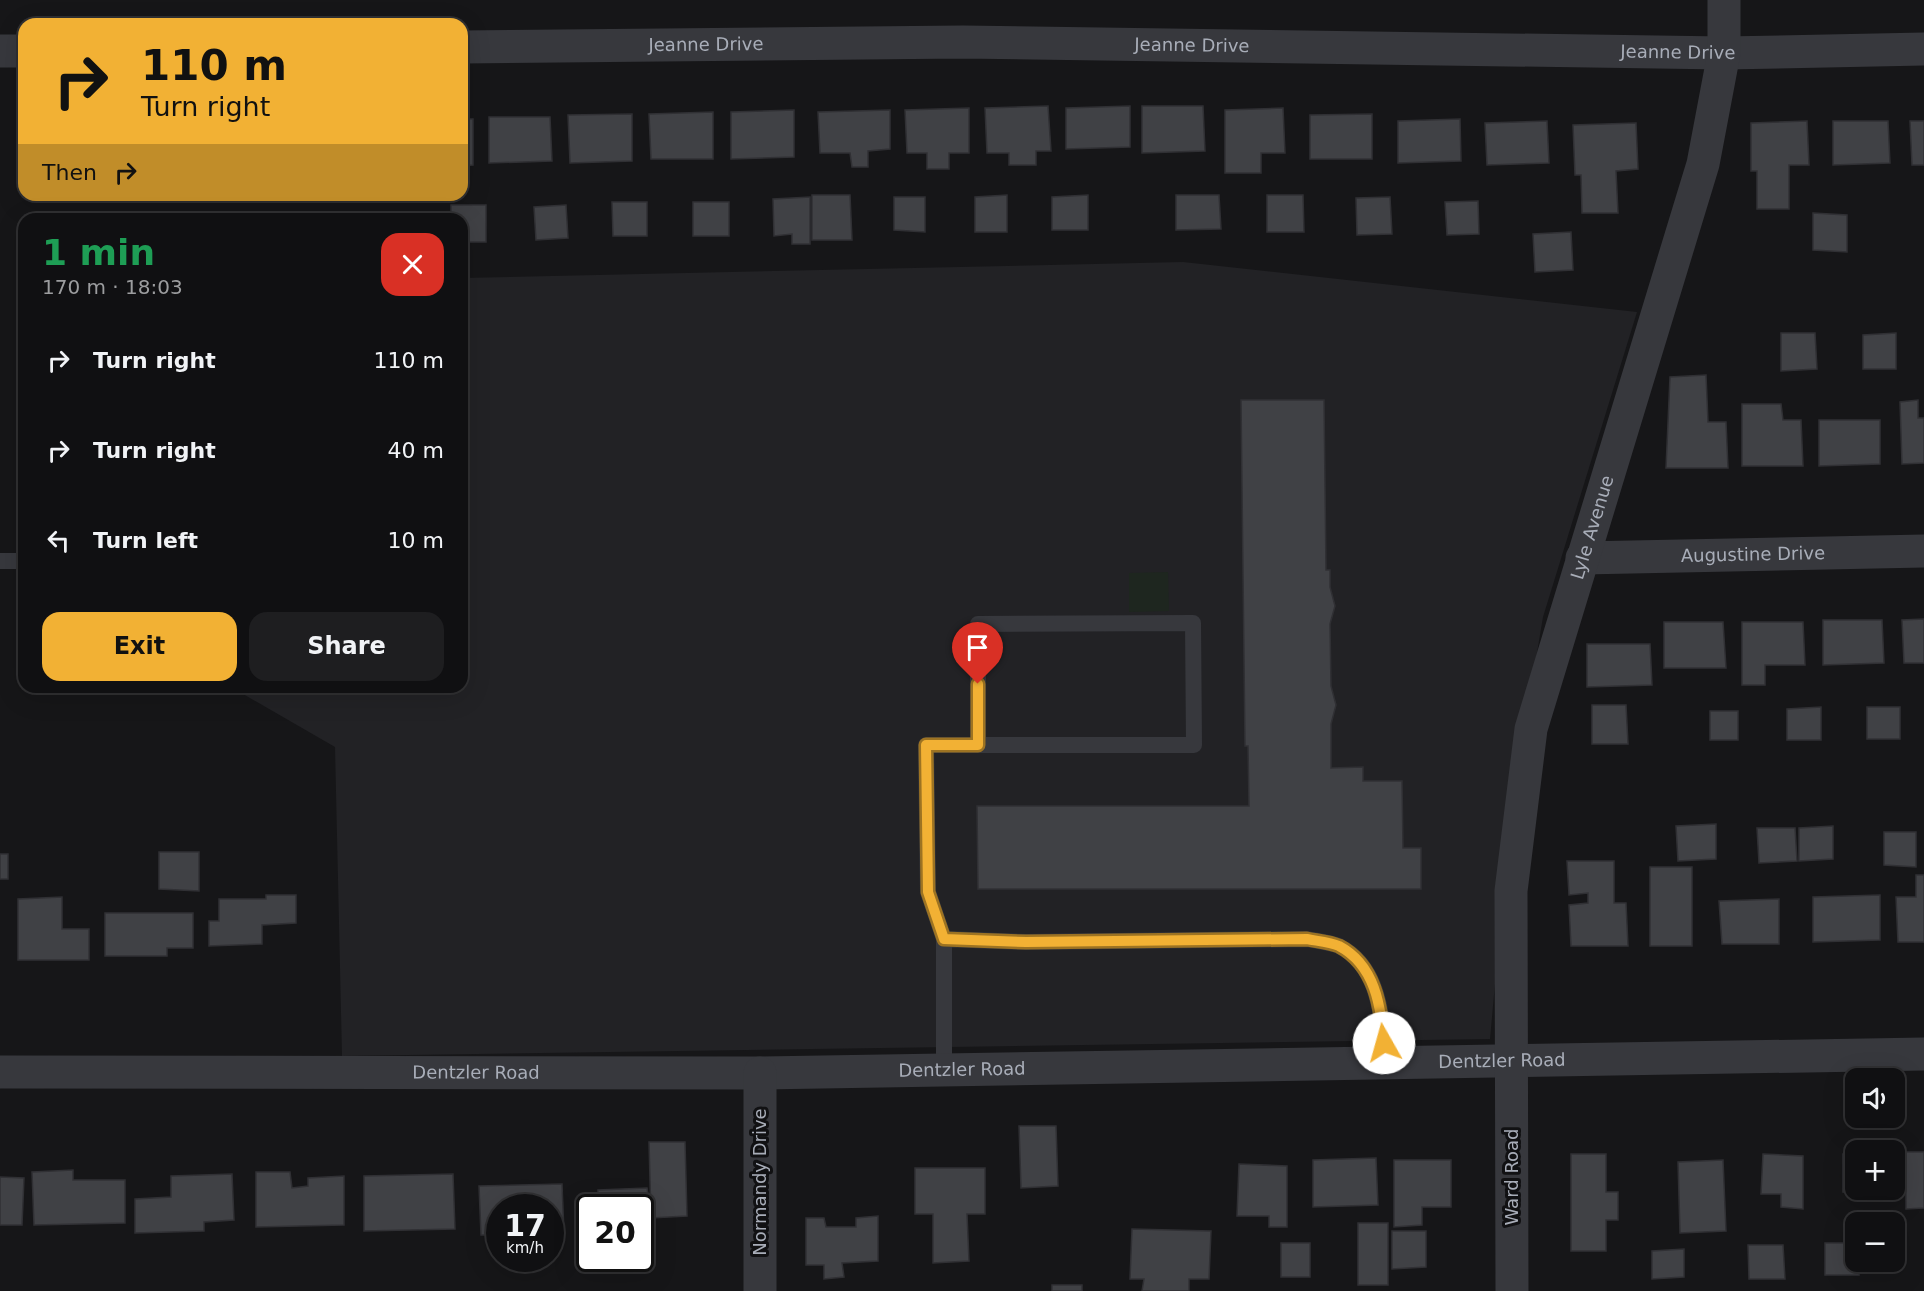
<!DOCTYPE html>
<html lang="en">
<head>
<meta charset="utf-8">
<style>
  body { margin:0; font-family:"DejaVu Sans",sans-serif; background:#1e1e20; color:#f1f3f6; height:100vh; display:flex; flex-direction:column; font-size:22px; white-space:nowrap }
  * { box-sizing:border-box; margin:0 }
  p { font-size:20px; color:#9c9d9f }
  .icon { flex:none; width:33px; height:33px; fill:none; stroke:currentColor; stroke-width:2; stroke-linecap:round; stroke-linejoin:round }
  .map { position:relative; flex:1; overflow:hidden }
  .details { position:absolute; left:18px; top:213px; width:450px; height:480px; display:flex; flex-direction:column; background:#101012; border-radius:18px; box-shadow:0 6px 24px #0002,0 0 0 2px #303032 }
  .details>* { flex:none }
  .top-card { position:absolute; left:18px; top:18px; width:450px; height:183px; border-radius:18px; box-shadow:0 6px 24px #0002,0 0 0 2px #303032; background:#f2b134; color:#111; overflow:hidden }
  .tools { position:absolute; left:1845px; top:1068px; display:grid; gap:12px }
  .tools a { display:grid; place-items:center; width:60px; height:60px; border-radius:12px; background:#101012; box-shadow:0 6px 24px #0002,0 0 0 2px #303032; font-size:30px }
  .speed { position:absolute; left:486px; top:1194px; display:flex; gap:12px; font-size:30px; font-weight:700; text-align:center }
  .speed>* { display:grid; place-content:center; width:78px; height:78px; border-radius:50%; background:#101012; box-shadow:0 6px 24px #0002,0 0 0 2px #303032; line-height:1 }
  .speed small { font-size:15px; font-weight:400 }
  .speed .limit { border:3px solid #111; border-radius:9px; background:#fff; color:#111 }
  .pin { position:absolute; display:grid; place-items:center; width:51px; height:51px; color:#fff; margin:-62px -26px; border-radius:50% 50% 50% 0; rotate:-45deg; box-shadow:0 0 6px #0007 }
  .pin .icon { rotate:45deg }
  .me { position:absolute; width:66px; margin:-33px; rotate:353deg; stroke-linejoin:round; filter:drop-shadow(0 0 4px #0008) }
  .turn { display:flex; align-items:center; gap:21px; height:126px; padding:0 24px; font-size:27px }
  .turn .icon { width:78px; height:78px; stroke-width:2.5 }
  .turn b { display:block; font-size:42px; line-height:51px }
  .then { display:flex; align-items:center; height:57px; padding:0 24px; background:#0003; gap:12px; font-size:22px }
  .round { display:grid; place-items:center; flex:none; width:63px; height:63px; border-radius:18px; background:#1e1e20 }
  .head { display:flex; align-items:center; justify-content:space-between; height:102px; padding:0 24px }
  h1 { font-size:36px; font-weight:600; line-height:45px; color:#1e9e55 }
  .button { display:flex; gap:12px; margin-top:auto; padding:12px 24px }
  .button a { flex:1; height:69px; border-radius:18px; background:#f2b134; color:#111; font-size:24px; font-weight:600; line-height:69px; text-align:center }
  .button a+a { background:#1e1e20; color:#f1f3f6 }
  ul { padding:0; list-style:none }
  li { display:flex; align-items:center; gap:18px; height:90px; padding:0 24px }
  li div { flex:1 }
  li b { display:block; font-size:22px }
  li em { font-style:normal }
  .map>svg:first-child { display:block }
</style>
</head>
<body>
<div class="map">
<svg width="1924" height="1291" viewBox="0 0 1924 1291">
  <rect width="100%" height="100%" fill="#161618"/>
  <path fill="#222225" d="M 1183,262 L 1637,312 L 1543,617 L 1511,807 L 1490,1039 L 342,1056 L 335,747 L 231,687 L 462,687 L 462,278 Z"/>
  <path fill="#1e261f" d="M 1168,572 L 1169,611 L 1129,612 L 1129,573 Z"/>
  <path fill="#404145" stroke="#303034" stroke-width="1.5" d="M 1048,106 L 1051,151 L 1036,151 L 1036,165 L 1009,165 L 1009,153 L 987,153 L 985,108 Z
    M 1130,106 L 1130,147 L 1066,149 L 1066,108 Z
    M 1142,106 L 1203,106 L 1205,151 L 1142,153 Z
    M 969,108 L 969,153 L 949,153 L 949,169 L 927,169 L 927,153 L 907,153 L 905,110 Z
    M 1283,108 L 1285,153 L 1261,153 L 1261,173 L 1225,173 L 1225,110 Z
    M 794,110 L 794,157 L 731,159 L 731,112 Z
    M 890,110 L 890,149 L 868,151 L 868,167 L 852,167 L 850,153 L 820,153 L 818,112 Z
    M 713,112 L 713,159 L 651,159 L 649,114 Z
    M 632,114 L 632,161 L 570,163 L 568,115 Z
    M 1372,114 L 1372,159 L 1310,159 L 1310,115 Z
    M 489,117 L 550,117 L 552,161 L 489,163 Z
    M 462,119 L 473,119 L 473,165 L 462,166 Z
    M 1460,119 L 1461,161 L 1398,163 L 1398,121 Z
    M 1547,121 L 1549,163 L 1487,165 L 1485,123 Z
    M 1807,121 L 1809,165 L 1789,165 L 1789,209 L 1757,209 L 1757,171 L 1751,171 L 1751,123 Z
    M 1833,121 L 1888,121 L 1890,163 L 1833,165 Z
    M 1910,121 L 1924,121 L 1924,165 L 1912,165 Z
    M 1636,123 L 1638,169 L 1616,171 L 1618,213 L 1582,213 L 1581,175 L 1575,175 L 1573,125 Z
    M 812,195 L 850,195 L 852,240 L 812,240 Z
    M 1007,195 L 1007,232 L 975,232 L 975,197 Z
    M 1088,195 L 1088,230 L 1052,230 L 1052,197 Z
    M 1176,195 L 1219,195 L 1221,229 L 1176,230 Z
    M 1267,195 L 1303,195 L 1304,232 L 1267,232 Z
    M 810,197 L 810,244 L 792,244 L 792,234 L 774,236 L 773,199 Z
    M 894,197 L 925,197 L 925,232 L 894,230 Z
    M 1390,197 L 1392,234 L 1357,235 L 1356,198 Z
    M 1478,201 L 1479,234 L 1447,235 L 1445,202 Z
    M 612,202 L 647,202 L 647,236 L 613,236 Z
    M 693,202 L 729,202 L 729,236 L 693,236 Z
    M 451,205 L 486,205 L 486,242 L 462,242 L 462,219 L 451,219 Z
    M 566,205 L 568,238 L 536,240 L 534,207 Z
    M 1813,213 L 1847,215 L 1847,252 L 1813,250 Z
    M 1571,232 L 1573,270 L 1535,272 L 1533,234 Z
    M 1781,333 L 1815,333 L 1817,369 L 1781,371 Z
    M 1896,333 L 1896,369 L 1863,369 L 1863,335 Z
    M 1706,375 L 1708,422 L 1726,422 L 1728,468 L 1666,468 L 1670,377 Z
    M 1241,400 L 1324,400 L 1326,570 L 1330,570 L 1330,587 L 1335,606 L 1330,624 L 1331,686 L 1336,705 L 1331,724 L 1331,768 L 1363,767 L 1363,781 L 1402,781 L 1403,848 L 1421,848 L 1421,889 L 978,889 L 977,806 L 1249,806 L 1248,746 L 1245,746 Z
    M 1918,400 L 1918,418 L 1924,418 L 1924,463 L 1902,464 L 1900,402 Z
    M 1742,404 L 1781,404 L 1783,420 L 1801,420 L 1803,466 L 1742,466 Z
    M 1819,420 L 1880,420 L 1880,464 L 1819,466 Z
    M 1924,619 L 1924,663 L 1904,663 L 1902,620 Z
    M 1823,620 L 1882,620 L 1884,663 L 1823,665 Z
    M 1664,622 L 1723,622 L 1726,668 L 1664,668 Z
    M 1742,622 L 1803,622 L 1805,665 L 1765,665 L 1765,685 L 1742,685 Z
    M 1587,644 L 1650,644 L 1652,685 L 1587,687 Z
    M 1592,705 L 1626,705 L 1628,744 L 1592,744 Z
    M 1821,707 L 1821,740 L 1787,740 L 1787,709 Z
    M 1867,707 L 1900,707 L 1900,739 L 1867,739 Z
    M 1710,711 L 1738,711 L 1738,740 L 1710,740 Z
    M 1716,824 L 1716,859 L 1678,861 L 1676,826 Z
    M 1833,826 L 1833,859 L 1799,861 L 1799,828 Z
    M 1757,828 L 1795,828 L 1797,861 L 1759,863 Z
    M 1884,832 L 1916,832 L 1916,867 L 1884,865 Z
    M 159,852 L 199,852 L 199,891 L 159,889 Z
    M 0,854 L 8,854 L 8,879 L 0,879 Z
    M 1567,861 L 1614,861 L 1614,903 L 1626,903 L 1628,946 L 1571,946 L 1569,905 L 1588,903 L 1588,893 L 1569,895 Z
    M 1650,867 L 1692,867 L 1692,946 L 1650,946 Z
    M 1916,875 L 1924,875 L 1924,942 L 1898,942 L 1896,897 L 1916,897 Z
    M 266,895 L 296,895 L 296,923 L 262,925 L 262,944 L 209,946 L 209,921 L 219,921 L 219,899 L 266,899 Z
    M 1880,895 L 1880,940 L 1813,942 L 1813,897 Z
    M 62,897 L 62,929 L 89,929 L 89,960 L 18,960 L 18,899 Z
    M 1779,899 L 1779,944 L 1722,944 L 1719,901 Z
    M 105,913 L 193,913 L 193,948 L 167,948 L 167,956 L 105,956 Z
    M 1019,1126 L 1056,1126 L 1058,1186 L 1021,1188 Z
    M 649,1142 L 685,1142 L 687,1216 L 651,1218 Z
    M 1906,1152 L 1924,1152 L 1924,1208 L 1906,1209 Z
    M 1571,1154 L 1606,1154 L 1606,1192 L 1618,1192 L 1618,1220 L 1606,1220 L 1606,1251 L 1571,1251 Z
    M 1763,1154 L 1803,1156 L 1803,1209 L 1781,1207 L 1781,1194 L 1761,1194 Z
    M 1843,1154 L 1856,1154 L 1856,1190 L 1890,1192 L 1843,1192 Z
    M 1376,1158 L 1378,1205 L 1313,1207 L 1313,1160 Z
    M 1394,1160 L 1451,1160 L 1451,1207 L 1422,1207 L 1422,1225 L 1394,1227 Z
    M 1723,1160 L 1726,1231 L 1680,1233 L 1678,1162 Z
    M 1239,1164 L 1287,1166 L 1287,1227 L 1269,1227 L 1269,1216 L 1237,1216 Z
    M 915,1168 L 985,1168 L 985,1214 L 967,1214 L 969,1261 L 933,1263 L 933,1214 L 915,1214 Z
    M 73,1170 L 73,1180 L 125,1180 L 125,1223 L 34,1225 L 32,1172 Z
    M 256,1172 L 290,1172 L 292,1188 L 308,1186 L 308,1178 L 344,1176 L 344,1225 L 256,1227 Z
    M 232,1174 L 234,1220 L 204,1222 L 204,1231 L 135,1233 L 135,1199 L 171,1197 L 171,1176 Z
    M 453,1174 L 455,1229 L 364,1231 L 364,1176 Z
    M 0,1177 L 24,1178 L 22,1225 L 0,1225 Z
    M 562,1184 L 564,1233 L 550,1233 L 550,1208 L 500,1208 L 500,1235 L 481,1235 L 479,1186 Z
    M 647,1188 L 649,1201 L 636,1201 L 636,1208 L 598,1208 L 598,1190 Z
    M 878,1216 L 878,1261 L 842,1263 L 844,1277 L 824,1279 L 824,1265 L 806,1265 L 806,1218 L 824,1218 L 826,1227 L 856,1227 L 856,1218 Z
    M 1358,1223 L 1388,1223 L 1388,1285 L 1358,1285 Z
    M 1132,1229 L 1211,1231 L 1209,1279 L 1189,1279 L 1189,1291 L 1142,1291 L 1144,1279 L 1130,1279 Z
    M 1392,1231 L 1426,1231 L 1426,1267 L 1392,1269 Z
    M 1281,1243 L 1310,1243 L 1310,1277 L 1281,1277 Z
    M 1825,1243 L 1856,1243 L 1859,1275 L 1825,1275 Z
    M 1748,1245 L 1783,1245 L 1785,1279 L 1749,1279 Z
    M 1684,1249 L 1684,1277 L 1652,1279 L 1652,1251 Z
    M 1052,1285 L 1082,1285 L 1082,1291 L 1052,1291 Z"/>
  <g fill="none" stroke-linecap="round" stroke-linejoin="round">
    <path stroke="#37383d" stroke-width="16" d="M 0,561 L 24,561
      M 1193,623 L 1194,745 L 978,745 L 978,624 Z
      M 944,939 L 1026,942 L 1307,939 C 1317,941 1330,942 1339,946 C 1382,968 1382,1022 1386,1065
      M 944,1071 L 944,939 L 928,892 L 926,745 L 978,745"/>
    <g stroke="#37383d" stroke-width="33">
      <path id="s1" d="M 462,47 L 963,42 L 1724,53 L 1924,49"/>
      <path d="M 0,51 L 24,51"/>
      <path id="s2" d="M 1582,558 L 1924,551"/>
      <path id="s3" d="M 0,1072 L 760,1073 L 1924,1054"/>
      <path d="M 760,1073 L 760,1291"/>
      <path id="s4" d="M 1512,1291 L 1511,891 L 1531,729 L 1703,164 L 1724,53 L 1724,0"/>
    </g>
  </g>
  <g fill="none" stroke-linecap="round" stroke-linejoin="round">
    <defs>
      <path id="route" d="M 978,684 L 978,745 L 926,745 L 928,892 L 944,939 L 1026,942 L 1307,939 C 1317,941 1330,942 1339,946 C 1375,965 1381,1006 1384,1043"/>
    </defs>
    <use href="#route" stroke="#9d7322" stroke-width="15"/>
    <use href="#route" stroke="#f2b134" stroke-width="10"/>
  </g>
  <g text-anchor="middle" stroke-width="6" stroke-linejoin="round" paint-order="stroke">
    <g font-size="18" fill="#a8adb8" stroke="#111113">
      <text dy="6" stroke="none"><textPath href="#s1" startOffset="244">Jeanne Drive</textPath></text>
      <text dy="6" stroke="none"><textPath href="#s1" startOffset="730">Jeanne Drive</textPath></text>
      <text dy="6" stroke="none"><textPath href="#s1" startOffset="1216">Jeanne Drive</textPath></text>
      <text dy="6" stroke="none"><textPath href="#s4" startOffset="774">Lyle Avenue</textPath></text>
      <text dy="6" stroke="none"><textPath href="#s2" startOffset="171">Augustine Drive</textPath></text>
      <text dy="6" stroke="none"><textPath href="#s3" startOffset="1502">Dentzler Road</textPath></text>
      <text dy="6" stroke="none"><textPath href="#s3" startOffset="962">Dentzler Road</textPath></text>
      <text dy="6" stroke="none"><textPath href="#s3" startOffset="476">Dentzler Road</textPath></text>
      <text transform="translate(1512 1177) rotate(-90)" y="6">Ward Road</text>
      <text transform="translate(760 1182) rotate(-90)" y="6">Normandy Drive</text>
    </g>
  </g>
</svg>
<div class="tools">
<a><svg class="icon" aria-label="sound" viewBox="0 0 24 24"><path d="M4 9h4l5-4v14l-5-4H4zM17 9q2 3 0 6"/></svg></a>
<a>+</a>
<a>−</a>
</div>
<div class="speed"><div>17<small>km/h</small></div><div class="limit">20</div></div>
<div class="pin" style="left:978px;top:684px;background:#d93025"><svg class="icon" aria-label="arrive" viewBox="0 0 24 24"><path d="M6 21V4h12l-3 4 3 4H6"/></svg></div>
<svg class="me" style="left:1384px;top:1043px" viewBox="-20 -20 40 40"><circle r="19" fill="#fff"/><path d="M0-13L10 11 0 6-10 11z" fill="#f2b134"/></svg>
<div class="top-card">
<div class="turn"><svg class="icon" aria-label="right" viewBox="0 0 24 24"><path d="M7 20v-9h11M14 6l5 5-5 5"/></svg><div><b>110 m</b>Turn right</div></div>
<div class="then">Then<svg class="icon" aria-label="right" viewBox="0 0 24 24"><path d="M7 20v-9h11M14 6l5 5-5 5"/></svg></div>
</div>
<section class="details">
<div class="head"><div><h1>1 min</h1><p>170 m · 18:03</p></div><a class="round" style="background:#d93025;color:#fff"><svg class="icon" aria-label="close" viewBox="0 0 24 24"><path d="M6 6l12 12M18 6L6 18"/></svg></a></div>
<ul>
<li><svg class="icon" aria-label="right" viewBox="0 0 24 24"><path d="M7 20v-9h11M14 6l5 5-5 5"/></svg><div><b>Turn right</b></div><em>110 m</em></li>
<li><svg class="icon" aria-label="right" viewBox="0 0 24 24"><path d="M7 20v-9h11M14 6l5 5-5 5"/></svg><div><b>Turn right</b></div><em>40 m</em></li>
<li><svg class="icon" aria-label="left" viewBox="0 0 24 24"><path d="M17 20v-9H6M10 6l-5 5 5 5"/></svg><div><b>Turn left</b></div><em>10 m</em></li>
</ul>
<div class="button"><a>Exit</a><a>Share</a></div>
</section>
</div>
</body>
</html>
